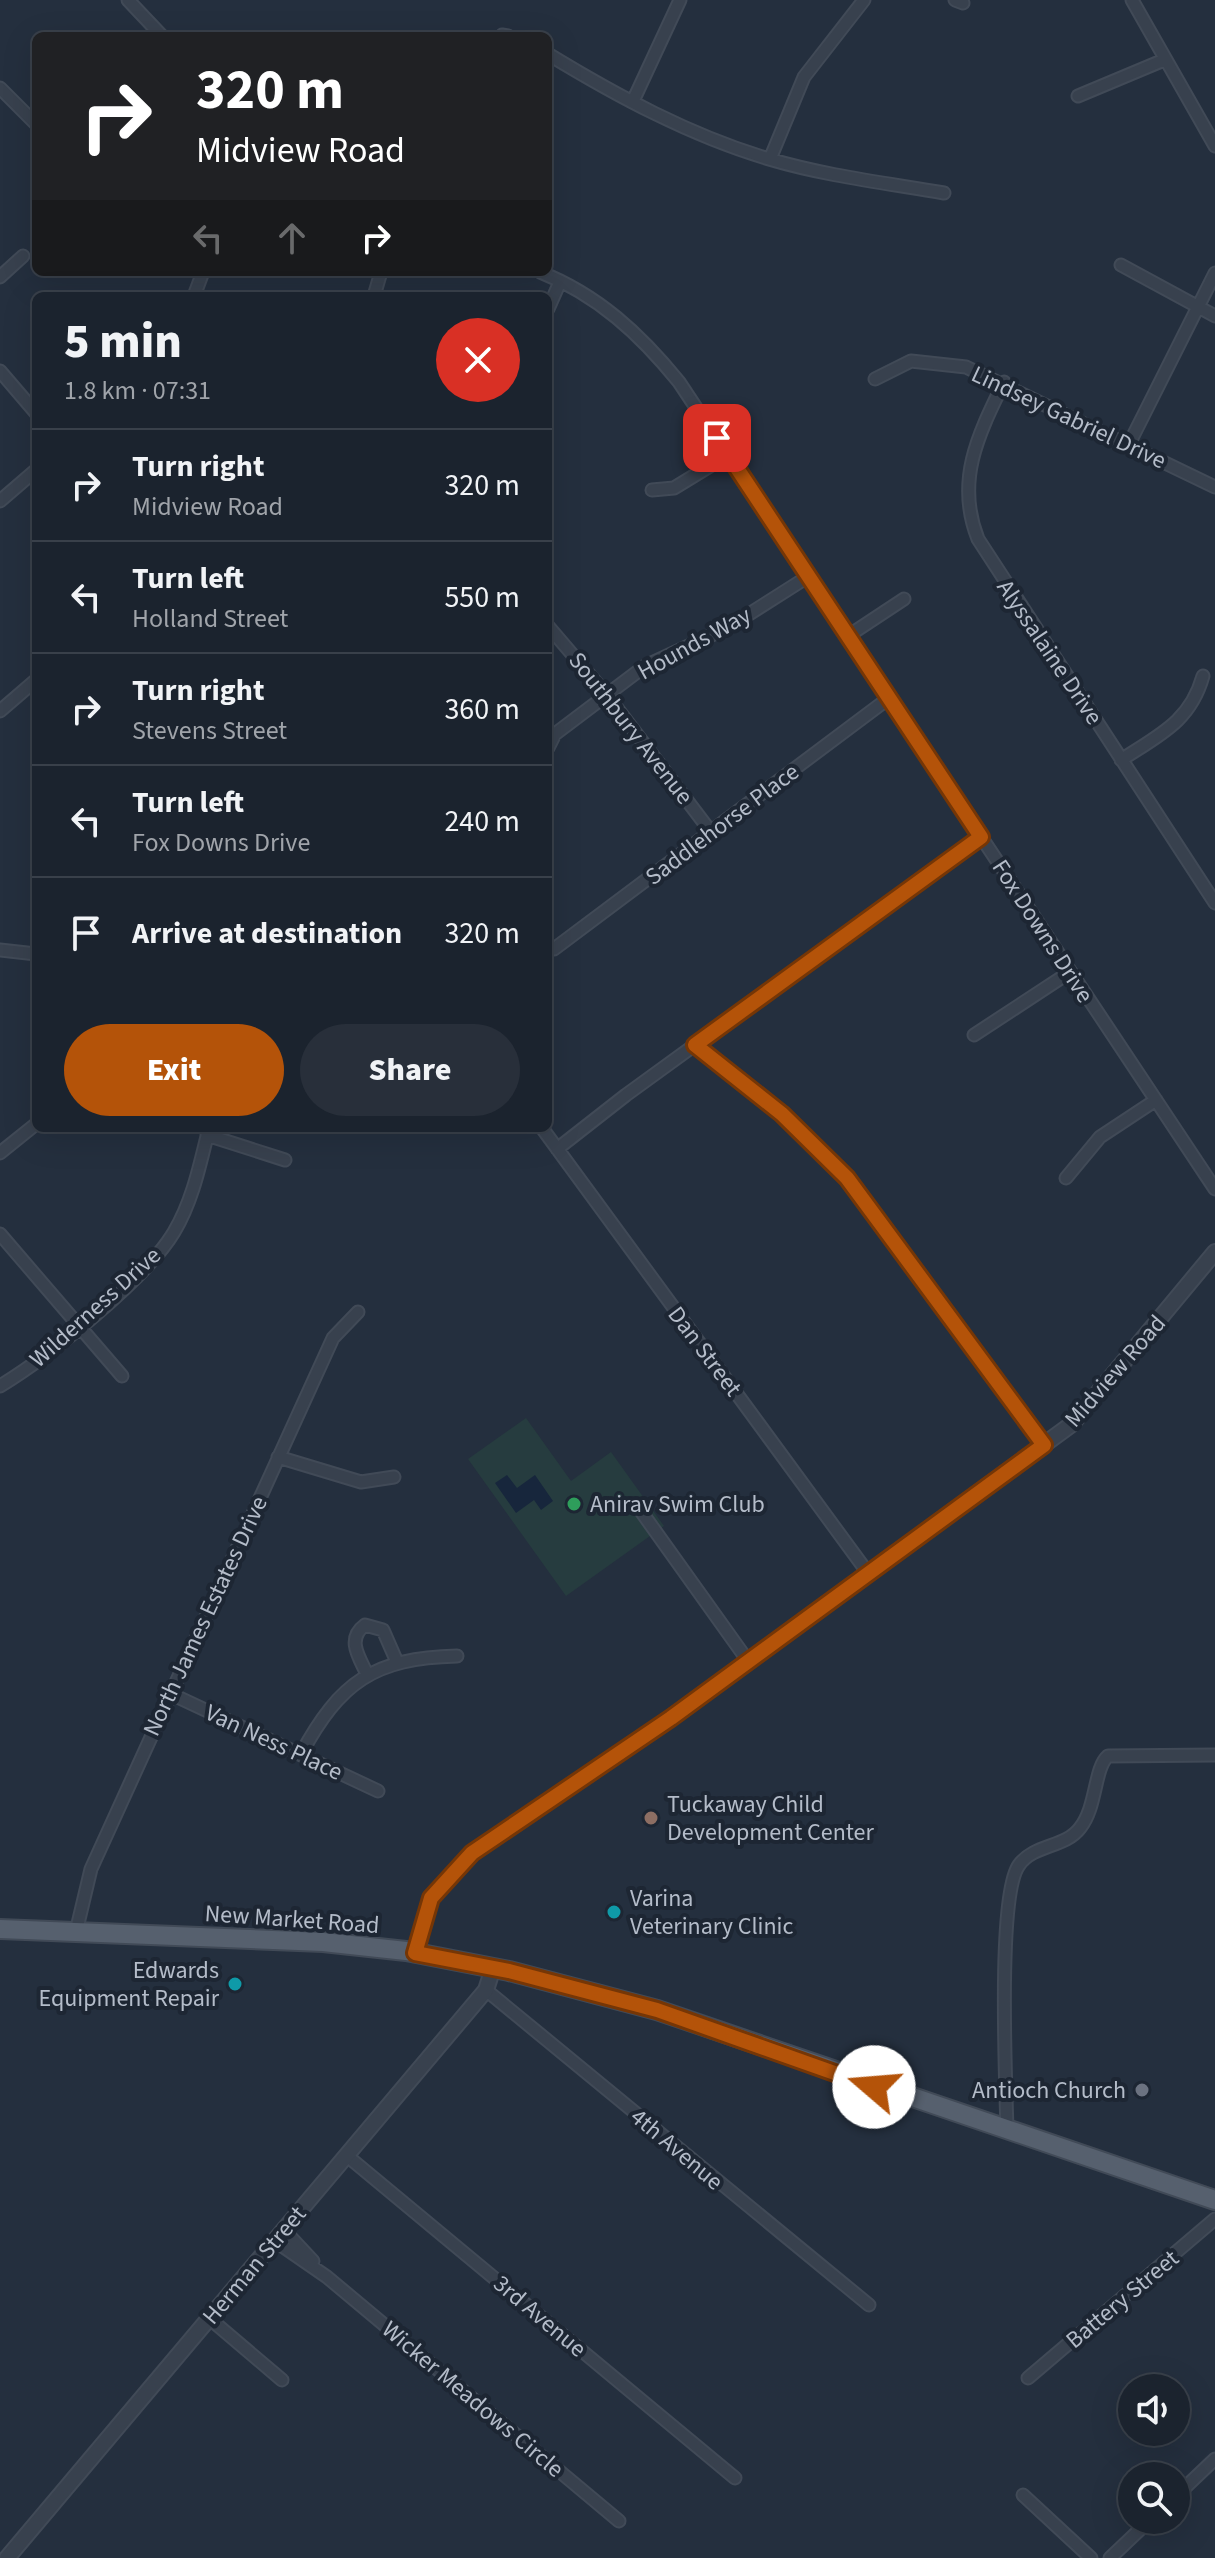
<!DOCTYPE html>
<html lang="en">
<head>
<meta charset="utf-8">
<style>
  body { margin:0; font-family:"Source Sans 3",sans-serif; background:#282f3a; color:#f1f3f6; height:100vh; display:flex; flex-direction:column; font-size:30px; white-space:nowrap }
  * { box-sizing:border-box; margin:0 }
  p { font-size:26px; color:#a0a4aa }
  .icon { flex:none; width:44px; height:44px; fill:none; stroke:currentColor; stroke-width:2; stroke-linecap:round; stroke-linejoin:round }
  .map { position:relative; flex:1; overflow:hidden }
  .drawer { position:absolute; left:32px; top:292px; width:520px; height:840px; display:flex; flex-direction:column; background:#1b232e; border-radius:12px; box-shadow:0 8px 32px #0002,0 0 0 2px #39404a }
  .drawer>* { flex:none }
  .banner { position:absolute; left:32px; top:32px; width:520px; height:244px; border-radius:12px; box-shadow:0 8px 32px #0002,0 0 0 2px #39404a; background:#202124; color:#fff; overflow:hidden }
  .fabs { position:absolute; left:1118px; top:2374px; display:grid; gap:16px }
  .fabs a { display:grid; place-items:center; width:72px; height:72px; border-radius:50%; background:#1b232e; box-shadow:0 8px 32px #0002,0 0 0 2px #39404a; font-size:40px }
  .pin { position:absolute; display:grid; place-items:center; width:68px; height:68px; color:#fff; margin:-34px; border-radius:16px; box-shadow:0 4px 12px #0006 }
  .me { position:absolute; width:88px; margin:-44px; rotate:288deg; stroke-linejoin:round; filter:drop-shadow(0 0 6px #0008) }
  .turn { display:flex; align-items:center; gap:28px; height:168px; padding:0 32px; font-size:36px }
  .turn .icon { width:104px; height:104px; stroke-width:2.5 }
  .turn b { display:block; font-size:56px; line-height:68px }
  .lanes { display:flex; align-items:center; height:76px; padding:0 32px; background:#0003; justify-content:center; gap:40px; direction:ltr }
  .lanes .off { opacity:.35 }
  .round { display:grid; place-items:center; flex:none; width:84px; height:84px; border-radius:42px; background:#282f3a }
  .headline { display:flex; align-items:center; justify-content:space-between; height:136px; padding:0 32px }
  h1 { font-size:48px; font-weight:800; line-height:60px }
  .button { display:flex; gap:16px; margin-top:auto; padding:16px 32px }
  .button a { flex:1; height:92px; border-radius:48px; background:#b45309; color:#fff; font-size:32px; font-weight:800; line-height:92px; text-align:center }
  .button a+a { background:#282f3a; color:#f1f3f6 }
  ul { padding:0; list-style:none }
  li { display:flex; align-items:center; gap:24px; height:112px; padding:0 32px; border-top:2px solid #39404a }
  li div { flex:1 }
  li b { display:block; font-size:30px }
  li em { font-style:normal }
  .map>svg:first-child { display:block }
</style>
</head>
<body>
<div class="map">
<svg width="1215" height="2558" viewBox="0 0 1215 2558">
  <rect width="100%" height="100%" fill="#242f3e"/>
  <path fill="#263c3f" d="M 526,1418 L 571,1481 L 611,1452 L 664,1526 L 566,1596 L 468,1459 Z"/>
  <path fill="#17263c" d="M 507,1475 L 517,1488 L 535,1475 L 553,1501 L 541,1510 L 534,1500 L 516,1513 L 495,1483 Z"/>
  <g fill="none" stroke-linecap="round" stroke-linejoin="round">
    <defs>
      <path id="minor" d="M 128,0 L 162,36
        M 955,0 L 963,3
        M 1132,0 L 1215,146
        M 502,35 L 508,36
        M 548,54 C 617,96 691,136 769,159 C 826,176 886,183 944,193
        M 0,88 L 36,124
        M 1078,96 L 1164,60
        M 633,101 L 680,0
        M 770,159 L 804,77 L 864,0
        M 1121,265 L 1215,316
        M 540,272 C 598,295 640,334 679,382 L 1215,1189
        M 0,277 L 23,256
        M 194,296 L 203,272
        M 374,296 L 381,272
        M 548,309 L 560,282
        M 0,371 L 36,413
        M 875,379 L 911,361 L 966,367 L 1215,487
        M 1004,382 C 978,435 955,481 978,539 L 1215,903
        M 1129,444 L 1215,273
        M 652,490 L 674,488 L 728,455
        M 0,501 L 36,470
        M 548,626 L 607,695 L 711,832
        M 848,636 L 904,599
        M 0,711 L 36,680
        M 548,748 L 555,734 L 645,666 L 727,628 L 809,576
        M 1121,760 C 1159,735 1190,722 1203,676
        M 554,949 L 889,698
        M 0,950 L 36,954
        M 974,1035 L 1070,972
        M 695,1045 L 782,1114 L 859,1192 L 1044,1445
        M 542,1128 L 868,1573
        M 207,1135 L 285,1160
        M 557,1149 L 626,1095 L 981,837
        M 0,1153 L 36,1124
        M 1066,1178 L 1100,1137 L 1156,1100
        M 0,1234 L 122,1376
        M 0,1386 C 48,1357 146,1279 174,1232 C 193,1200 200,1164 209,1128
        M 278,1457 L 361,1482 L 394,1477
        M 638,1507 L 748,1661
        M 367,1674 C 359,1657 346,1639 365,1625 L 383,1630 L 397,1662
        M 169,1693 L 378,1791
        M 301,1754 C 340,1682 374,1658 457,1656
        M 76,1932 L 91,1869 L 333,1338 L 358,1312
        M 486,1990 L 869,2305
        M 1007,2131 C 1006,2084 997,1895 1019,1865 C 1034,1844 1065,1848 1080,1828 C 1097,1807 1094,1768 1108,1756 L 1215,1755
        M 346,2155 L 735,2478
        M 284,2230 L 313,2261
        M 275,2241 L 327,2277 L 619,2521
        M 209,2318 L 282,2380
        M 1028,2378 L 1215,2219
        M 1023,2495 L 1091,2558
        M 1176,2496 L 1215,2459
        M 1110,2558 L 1150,2520"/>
      <path id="tertiary" d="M 415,1953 L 431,1898 L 472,1853 L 669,1719 L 1072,1424 L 1215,1252
        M 7,2558 L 486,1990 L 493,1968"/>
      <path id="primary" d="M 0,1929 L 323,1942 L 406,1951 L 509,1971 L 657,2010 L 1215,2200"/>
    </defs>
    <use href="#minor" stroke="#414a57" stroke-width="15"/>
    <use href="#tertiary" stroke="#414a57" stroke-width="18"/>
    <use href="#primary" stroke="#414a57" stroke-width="22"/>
    <use href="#minor" stroke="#38414e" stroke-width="11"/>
    <use href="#tertiary" stroke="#38414e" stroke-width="14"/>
    <use href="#primary" stroke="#56606e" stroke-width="18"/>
  </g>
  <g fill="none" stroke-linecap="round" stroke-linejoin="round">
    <defs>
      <path id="route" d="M 717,438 L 981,837 L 695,1045 L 782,1114 L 847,1178 L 1044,1445 L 671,1718 L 472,1853 L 431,1898 L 415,1953 L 509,1971 L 657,2010 L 874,2087"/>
    </defs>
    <use href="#route" stroke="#753606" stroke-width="20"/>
    <use href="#route" stroke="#b45309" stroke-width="14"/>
  </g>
  <circle fill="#2e9e5b" stroke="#1d2633" stroke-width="3" cx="574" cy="1504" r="8"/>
  <circle fill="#8d6e63" stroke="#1d2633" stroke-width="3" cx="651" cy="1818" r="8"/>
  <g fill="#0f9aa8" stroke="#1d2633" stroke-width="3">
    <circle cx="614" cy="1912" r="8"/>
    <circle cx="235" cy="1984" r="8"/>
  </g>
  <circle fill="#6b7280" stroke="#1d2633" stroke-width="3" cx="1142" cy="2090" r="8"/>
  <g text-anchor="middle" stroke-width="8" stroke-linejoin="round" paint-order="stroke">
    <g font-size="24" fill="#b4bcc9" stroke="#1d2633">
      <text transform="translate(1069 417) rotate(25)" y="8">Lindsey Gabriel Drive</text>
      <text transform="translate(694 643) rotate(-29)" y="8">Hounds Way</text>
      <text transform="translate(1050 652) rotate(56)" y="8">Alyssalaine Drive</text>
      <text transform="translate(631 728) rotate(52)" y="8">Southbury Avenue</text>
      <text transform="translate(722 824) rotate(-37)" y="8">Saddlehorse Place</text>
      <text transform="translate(1043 931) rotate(57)" y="8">Fox Downs Drive</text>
      <text transform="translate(95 1307) rotate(-42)" y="8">Wilderness Drive</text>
      <text transform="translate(705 1351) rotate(53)" y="8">Dan Street</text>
      <text transform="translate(1115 1371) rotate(-49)" y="8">Midview Road</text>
      <text transform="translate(205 1616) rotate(-65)" y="8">North James Estates Drive</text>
      <text transform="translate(274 1742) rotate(25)" y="8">Van Ness Place</text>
      <text transform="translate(292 1919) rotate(4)" y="8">New Market Road</text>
      <text transform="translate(677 2149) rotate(40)" y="8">4th Avenue</text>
      <text transform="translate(254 2265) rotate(-50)" y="8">Herman Street</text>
      <text transform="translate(1122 2299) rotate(-40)" y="8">Battery Street</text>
      <text transform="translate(540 2316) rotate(40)" y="8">3rd Avenue</text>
      <text transform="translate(473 2399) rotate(40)" y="8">Wicker Meadows Circle</text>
    </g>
    <g font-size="24" fill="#b4bcc9" stroke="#1d2633" text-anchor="start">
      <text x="590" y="1512">Anirav Swim Club</text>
      <text x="667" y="1812">Tuckaway Child<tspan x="667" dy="28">Development Center</tspan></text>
      <text x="630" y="1906">Varina<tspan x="630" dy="28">Veterinary Clinic</tspan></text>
      <text x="219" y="1978" text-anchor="end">Edwards<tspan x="219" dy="28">Equipment Repair</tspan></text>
      <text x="1126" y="2098" text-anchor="end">Antioch Church</text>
    </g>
  </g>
</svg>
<div class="fabs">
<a><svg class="icon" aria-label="sound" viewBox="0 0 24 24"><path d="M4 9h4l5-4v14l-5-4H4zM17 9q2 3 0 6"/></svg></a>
<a><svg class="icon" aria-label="search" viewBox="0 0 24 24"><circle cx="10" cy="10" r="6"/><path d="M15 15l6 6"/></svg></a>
</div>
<div class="pin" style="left:717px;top:438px;background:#d93025"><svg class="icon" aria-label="arrive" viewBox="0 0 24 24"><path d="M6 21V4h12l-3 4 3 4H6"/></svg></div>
<svg class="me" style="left:874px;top:2087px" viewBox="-20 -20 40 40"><circle r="19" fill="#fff"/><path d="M0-13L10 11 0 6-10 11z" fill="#b45309"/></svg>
<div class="banner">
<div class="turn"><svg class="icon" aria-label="right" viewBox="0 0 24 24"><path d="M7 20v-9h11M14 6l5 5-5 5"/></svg><div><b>320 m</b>Midview Road</div></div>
<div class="lanes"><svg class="icon off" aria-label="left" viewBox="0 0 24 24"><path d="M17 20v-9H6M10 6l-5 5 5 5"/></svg><svg class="icon off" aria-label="ahead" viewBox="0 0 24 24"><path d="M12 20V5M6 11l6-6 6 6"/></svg><svg class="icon" aria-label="right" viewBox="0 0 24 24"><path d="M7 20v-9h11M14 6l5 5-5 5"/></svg></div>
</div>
<section class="drawer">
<div class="headline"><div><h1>5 min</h1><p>1.8 km · 07:31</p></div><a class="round" style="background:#d93025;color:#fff"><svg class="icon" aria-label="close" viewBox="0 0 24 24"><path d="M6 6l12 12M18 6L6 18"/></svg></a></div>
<ul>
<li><svg class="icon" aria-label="right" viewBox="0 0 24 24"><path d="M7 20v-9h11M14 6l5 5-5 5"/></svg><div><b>Turn right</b><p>Midview Road</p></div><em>320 m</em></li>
<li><svg class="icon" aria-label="left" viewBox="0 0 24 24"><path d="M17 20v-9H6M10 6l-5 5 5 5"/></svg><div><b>Turn left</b><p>Holland Street</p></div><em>550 m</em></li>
<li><svg class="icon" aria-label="right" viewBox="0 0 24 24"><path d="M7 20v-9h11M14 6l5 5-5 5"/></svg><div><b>Turn right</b><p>Stevens Street</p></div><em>360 m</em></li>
<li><svg class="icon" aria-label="left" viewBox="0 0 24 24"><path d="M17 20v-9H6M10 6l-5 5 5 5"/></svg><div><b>Turn left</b><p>Fox Downs Drive</p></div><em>240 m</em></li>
<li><svg class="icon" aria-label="arrive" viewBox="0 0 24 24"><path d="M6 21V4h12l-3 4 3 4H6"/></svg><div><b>Arrive at destination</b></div><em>320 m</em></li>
</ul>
<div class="button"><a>Exit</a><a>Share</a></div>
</section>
</div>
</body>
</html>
